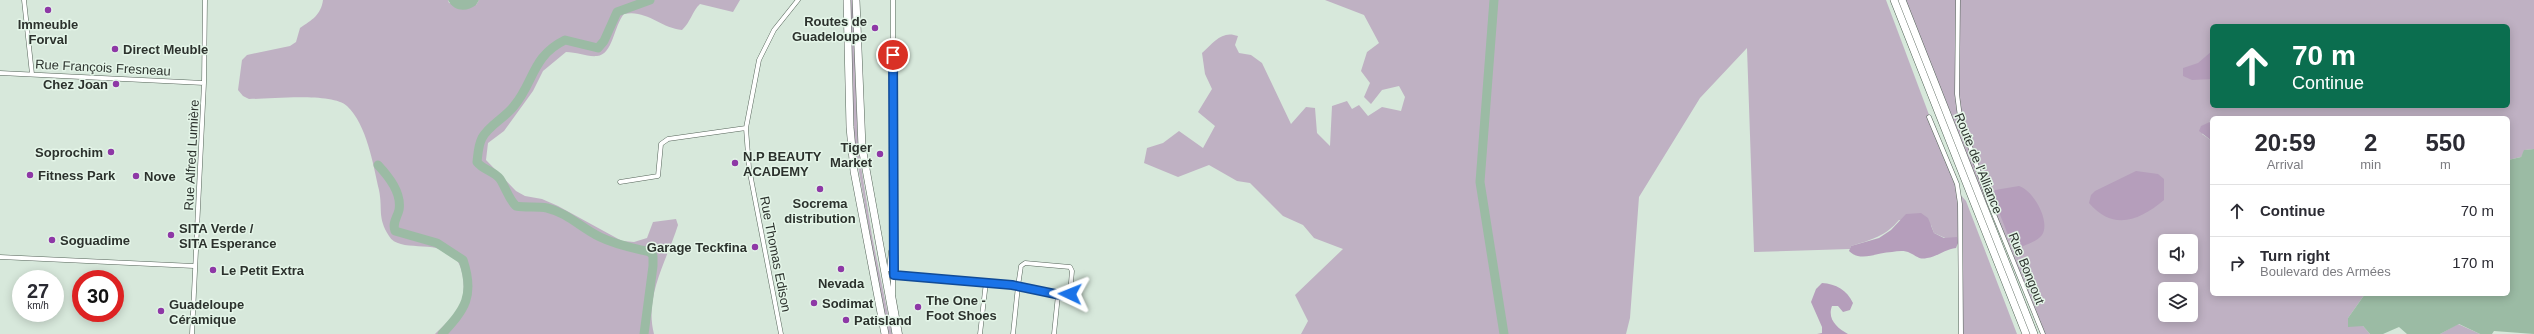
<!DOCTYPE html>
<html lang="en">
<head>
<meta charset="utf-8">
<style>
  body { margin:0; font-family:Helvetica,sans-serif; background:#f2f2f3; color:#2b2b33; height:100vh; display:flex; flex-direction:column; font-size:15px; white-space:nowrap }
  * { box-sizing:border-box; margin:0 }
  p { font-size:13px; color:#7c7c81 }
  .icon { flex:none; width:22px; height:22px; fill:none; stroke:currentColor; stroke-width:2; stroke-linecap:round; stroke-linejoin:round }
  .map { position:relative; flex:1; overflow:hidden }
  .side { position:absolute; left:2210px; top:116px; width:300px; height:180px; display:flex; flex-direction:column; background:#fff; border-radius:6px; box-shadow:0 2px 10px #0003 }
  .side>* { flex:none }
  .guide { position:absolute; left:2210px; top:24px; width:300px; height:84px; border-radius:6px; box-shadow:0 2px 10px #0003; background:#0b6e4f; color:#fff; overflow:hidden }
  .fabs { position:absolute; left:2158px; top:234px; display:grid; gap:8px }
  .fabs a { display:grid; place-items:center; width:40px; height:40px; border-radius:6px; background:#fff; box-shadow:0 2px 10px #0003; font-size:20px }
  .speed { position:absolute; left:12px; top:270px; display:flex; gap:8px; font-size:20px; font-weight:700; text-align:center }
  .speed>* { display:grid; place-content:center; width:52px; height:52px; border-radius:50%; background:#fff; box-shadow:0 2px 10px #0003; line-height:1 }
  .speed small { font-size:10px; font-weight:400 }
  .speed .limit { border:6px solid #d22; background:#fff; color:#111 }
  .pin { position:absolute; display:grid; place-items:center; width:34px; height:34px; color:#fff; margin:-17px; border:2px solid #fff; border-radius:50%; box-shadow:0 1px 4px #0007 }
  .me { position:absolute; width:44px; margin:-22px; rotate:272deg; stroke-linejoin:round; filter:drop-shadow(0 0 3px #0008) }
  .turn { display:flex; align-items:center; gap:14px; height:84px; padding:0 16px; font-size:18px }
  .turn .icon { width:52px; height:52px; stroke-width:2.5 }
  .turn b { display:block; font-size:28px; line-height:34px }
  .eta { display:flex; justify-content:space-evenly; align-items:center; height:68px; text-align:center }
  .eta b { font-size:24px; font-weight:600; line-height:28px }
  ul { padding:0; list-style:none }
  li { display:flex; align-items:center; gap:12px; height:52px; padding:0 16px; border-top:1px solid #e1e1e2 }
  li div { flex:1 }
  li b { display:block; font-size:15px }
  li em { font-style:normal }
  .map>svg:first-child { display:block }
</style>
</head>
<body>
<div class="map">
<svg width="2534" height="334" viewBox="0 0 2534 334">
  <rect width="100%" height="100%" fill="#d7e8db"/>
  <path fill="#bfb1c3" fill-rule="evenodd" d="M 323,0 L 448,0 L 449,3 L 476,5 L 479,0 L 740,0 L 733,12 L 700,4 C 692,11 691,22 682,30 C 661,28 646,9 624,14 C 614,25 613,55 597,56 C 587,57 577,52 566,52 L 543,71 L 533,91 L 504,131 L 488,143 L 486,160 L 516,191 L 525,196 L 542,199 L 558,206 L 622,241 L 634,242 L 647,238 L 653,222 L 676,219 L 678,225 C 667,260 644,296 654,334 L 435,334 C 454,316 467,306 463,278 C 457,229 402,258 389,236 C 377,217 383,210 379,190 C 373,164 367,125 347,106 C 332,92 270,99 249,99 L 243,96 L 238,90 L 242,60 L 247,55 L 290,46 L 296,42 L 300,28 C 312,20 321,15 323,0 Z
    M 850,0 L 853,0 L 858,147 L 872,236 L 892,334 L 887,334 L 853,137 Z
    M 1325,0 L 1886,0 L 1958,192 L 1966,201 L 2017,334 L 1961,334 L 1961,245 L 1934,233 L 1931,225 L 1899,220 C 1886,236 1871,240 1851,246 L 1850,249 L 1754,252 L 1747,48 L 1700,98 L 1639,197 L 1630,318 L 1626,334 L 1301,334 L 1308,321 L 1295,295 L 1343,249 L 1314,238 L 1303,225 L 1283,216 L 1250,183 L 1237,181 L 1209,165 L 1178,177 L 1144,163 L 1147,148 L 1163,143 L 1179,131 L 1203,148 L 1215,126 L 1198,112 L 1212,89 L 1205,74 L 1202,53 C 1214,42 1222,30 1238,36 L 1235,45 L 1239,53 L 1251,55 L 1262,63 L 1291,124 L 1306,107 L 1315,108 L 1317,133 L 1330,146 L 1332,106 L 1347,101 L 1352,109 L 1359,105 L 1368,116 L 1382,107 L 1401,111 L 1405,97 L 1399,86 L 1382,90 L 1371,104 L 1364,97 L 1370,83 L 1361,71 L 1367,52 L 1379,43 L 1364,15 Z
    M 1905,0 L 2534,0 L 2534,149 L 2525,150 L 2521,157 L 2508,160 L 2508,118 L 2212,118 L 2202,134 L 2212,141 L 2212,294 L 2365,294 L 2348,318 L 2348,326 L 2363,326 L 2370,334 L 2043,334 L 1989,202 L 1986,205 ZM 2212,26 L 2508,26 L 2508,106 L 2212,106 ZM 2165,241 L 2191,241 L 2191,267 L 2165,267 ZM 2165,289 L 2191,289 L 2191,315 L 2165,315 Z
    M 2458,324 L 2480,334 L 2440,334 Z"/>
  <path fill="#b59ebb" d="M 2212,51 L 2212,79 L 2192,80 L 2183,76 L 2183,68 L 2198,63 Z
    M 2212,121 L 2212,141 L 2199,131 L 2201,126 Z
    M 2136,171 L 2158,174 L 2164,179 L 2164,200 C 2139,221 2113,231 2089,203 L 2091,195 L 2095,191 Z
    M 2019,186 C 2033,190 2051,221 2042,235 C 2037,242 2022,246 2014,250 L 1993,197 L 1995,190 Z
    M 1921,213 L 1928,218 L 1934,233 L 1944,238 L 1957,237 L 1958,243 L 1956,248 C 1945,249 1937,257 1927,258 C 1919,260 1917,256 1910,253 C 1905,250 1898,251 1892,252 C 1877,252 1861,263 1849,251 L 1851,246 L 1879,238 L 1891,230 L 1906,214 Z
    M 1822,283 C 1836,284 1847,290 1853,303 L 1850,310 L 1843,312 L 1838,306 L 1832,306 C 1827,319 1837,328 1848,334 L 1817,334 L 1822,333 L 1822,327 L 1811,302 L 1816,289 Z"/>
  <path fill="#9bbba4" d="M 448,0 L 479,0 L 476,5 C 467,12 454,12 448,0 Z
    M 2534,149 L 2534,334 L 2494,331 L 2492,334 L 2480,334 L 2459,324 L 2440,334 L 2407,334 L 2399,327 L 2383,334 L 2370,334 L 2363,326 L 2348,327 L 2348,318 L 2365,294 L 2508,294 L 2508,160 L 2521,157 L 2524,150 Z"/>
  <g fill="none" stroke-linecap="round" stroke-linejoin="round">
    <path stroke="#9bbba4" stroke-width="9" d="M 1494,0 L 1480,182 L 1504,334
      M 378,165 C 389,177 402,193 399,210 C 397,218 392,223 395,231 L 437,243 L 463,260 C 475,296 465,309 442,334
      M 644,334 L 653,266 L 653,256 L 650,252 C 633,248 616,245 600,237 C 581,228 568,213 547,208 C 537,206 526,208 516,206 C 508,198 506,188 500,179 C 494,171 483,170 477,162 C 478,154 478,146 482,138 C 489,125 505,118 514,106 C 534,82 532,56 565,40 L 598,48 L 604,41 L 617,12 L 650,0"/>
    <defs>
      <path id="street" d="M 24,0 L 32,74
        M 893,0 L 893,295 L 900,334
        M 1958,0 L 1957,94 L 1960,117 L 1989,202 L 2043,334
        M 0,73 L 204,83
        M 1929,117 L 1957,184 L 1960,204 L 1961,334
        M 620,182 L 658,176 L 661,144 L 668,139 L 746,128
        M 891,251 L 889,269 L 900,276 L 1018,286 L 1013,334
        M 0,257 L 194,266
        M 1025,263 L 1070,267 L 1072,271 L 1070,294 L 1065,296 L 1018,286 L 1021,266 Z
        M 192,334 L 204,83 L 205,0
        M 781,334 L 749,168 L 746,128 L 759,60 L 774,30 L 798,0
        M 980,334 L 986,282
        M 1054,334 L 1058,295"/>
      <path id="highway" d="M 847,0 L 850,127 L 854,171 L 885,334
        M 856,0 L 862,147 L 896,334
        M 1894,0 L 2026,334
        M 1902,0 L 2034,334"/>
    </defs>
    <use href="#street" stroke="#546358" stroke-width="5"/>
    <use href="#highway" stroke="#546358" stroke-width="8"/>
    <use href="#street" stroke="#fff" stroke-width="4"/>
    <use href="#highway" stroke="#fff" stroke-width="7"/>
  </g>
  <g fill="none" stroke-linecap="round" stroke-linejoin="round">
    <defs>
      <path id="route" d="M 893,55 L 894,275 L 1012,285 L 1065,296 L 1070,294"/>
    </defs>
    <use href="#route" stroke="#114b97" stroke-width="10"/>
    <use href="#route" stroke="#1a73e8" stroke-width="7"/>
  </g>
  <g fill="#8e38a6" stroke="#e4f5e8" stroke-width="1.5">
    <circle cx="48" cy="10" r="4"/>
    <circle cx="875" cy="28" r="4"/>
    <circle cx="115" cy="49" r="4"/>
    <circle cx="116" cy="84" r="4"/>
    <circle cx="111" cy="152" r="4"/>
    <circle cx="880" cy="154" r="4"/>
    <circle cx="735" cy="163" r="4"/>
    <circle cx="30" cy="175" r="4"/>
    <circle cx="136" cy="176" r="4"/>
    <circle cx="820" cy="189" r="4"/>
    <circle cx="171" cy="235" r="4"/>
    <circle cx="52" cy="240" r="4"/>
    <circle cx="755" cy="247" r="4"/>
    <circle cx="841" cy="269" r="4"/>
    <circle cx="213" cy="270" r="4"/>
    <circle cx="814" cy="303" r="4"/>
    <circle cx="918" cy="307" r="4"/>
    <circle cx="161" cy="311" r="4"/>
    <circle cx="846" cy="320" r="4"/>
  </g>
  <g text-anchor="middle" stroke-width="3" stroke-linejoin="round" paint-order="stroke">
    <g font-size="13" font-weight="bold" fill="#2c322d" stroke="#e4f5e8" text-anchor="start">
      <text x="867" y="26" text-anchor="end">Routes de<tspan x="867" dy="15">Guadeloupe</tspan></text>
      <text x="48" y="29" text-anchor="middle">Immeuble<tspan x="48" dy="15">Forval</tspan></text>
      <text x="123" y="54">Direct Meuble</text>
      <text x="108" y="89" text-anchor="end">Chez Joan</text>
      <text x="872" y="152" text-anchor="end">Tiger<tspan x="872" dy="15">Market</tspan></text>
      <text x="103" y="157" text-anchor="end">Soprochim</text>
      <text x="743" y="161">N.P BEAUTY<tspan x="743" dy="15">ACADEMY</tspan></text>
      <text x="38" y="180">Fitness Park</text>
      <text x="144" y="181">Nove</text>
      <text x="820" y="208" text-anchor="middle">Socrema<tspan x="820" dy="15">distribution</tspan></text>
      <text x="179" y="233">SITA Verde /<tspan x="179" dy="15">SITA Esperance</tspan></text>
      <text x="60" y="245">Soguadime</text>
      <text x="747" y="252" text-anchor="end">Garage Teckfina</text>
      <text x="221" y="275">Le Petit Extra</text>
      <text x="841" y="288" text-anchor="middle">Nevada</text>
      <text x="926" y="305">The One -<tspan x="926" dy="15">Foot Shoes</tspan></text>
      <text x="822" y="308">Sodimat</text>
      <text x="169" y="309">Guadeloupe<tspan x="169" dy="15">Céramique</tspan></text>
      <text x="854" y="325">Patisland</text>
    </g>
    <g font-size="13" fill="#2c322d" stroke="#e4f5e8">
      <text transform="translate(103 67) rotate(3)" y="5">Rue François Fresneau</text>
      <text transform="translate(191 155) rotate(-87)" y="5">Rue Alfred Lumière</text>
      <text transform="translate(1979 163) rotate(68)" y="5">Route de l'Alliance</text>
      <text transform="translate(776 254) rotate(79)" y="5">Rue Thomas Edison</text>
      <text transform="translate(2027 268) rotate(68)" y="5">Rue Bongout</text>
    </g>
  </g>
</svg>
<div class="fabs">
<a><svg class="icon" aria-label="sound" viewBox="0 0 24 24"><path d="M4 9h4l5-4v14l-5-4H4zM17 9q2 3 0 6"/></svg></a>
<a><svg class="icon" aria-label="layers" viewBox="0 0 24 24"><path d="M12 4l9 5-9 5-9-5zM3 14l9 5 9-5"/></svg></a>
</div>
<div class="speed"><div>27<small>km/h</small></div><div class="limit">30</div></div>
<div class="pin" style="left:893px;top:55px;background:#d93025"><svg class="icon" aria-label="arrive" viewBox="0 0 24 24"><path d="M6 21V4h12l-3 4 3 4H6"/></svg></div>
<svg class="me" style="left:1070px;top:294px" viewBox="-20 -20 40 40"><path d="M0-17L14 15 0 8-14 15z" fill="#1a73e8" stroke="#fff" stroke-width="4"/></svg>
<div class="guide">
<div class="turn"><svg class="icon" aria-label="ahead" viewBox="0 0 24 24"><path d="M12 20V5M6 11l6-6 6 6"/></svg><div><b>70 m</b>Continue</div></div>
</div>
<section class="side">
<div class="eta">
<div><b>20:59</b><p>Arrival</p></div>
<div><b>2</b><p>min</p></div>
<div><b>550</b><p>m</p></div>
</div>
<ul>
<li><svg class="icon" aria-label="ahead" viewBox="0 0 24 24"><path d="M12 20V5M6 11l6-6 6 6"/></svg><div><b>Continue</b></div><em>70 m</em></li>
<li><svg class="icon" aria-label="right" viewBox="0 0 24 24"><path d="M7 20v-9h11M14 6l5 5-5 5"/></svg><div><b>Turn right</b><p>Boulevard des Armées</p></div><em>170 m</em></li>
</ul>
</section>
</div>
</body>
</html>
